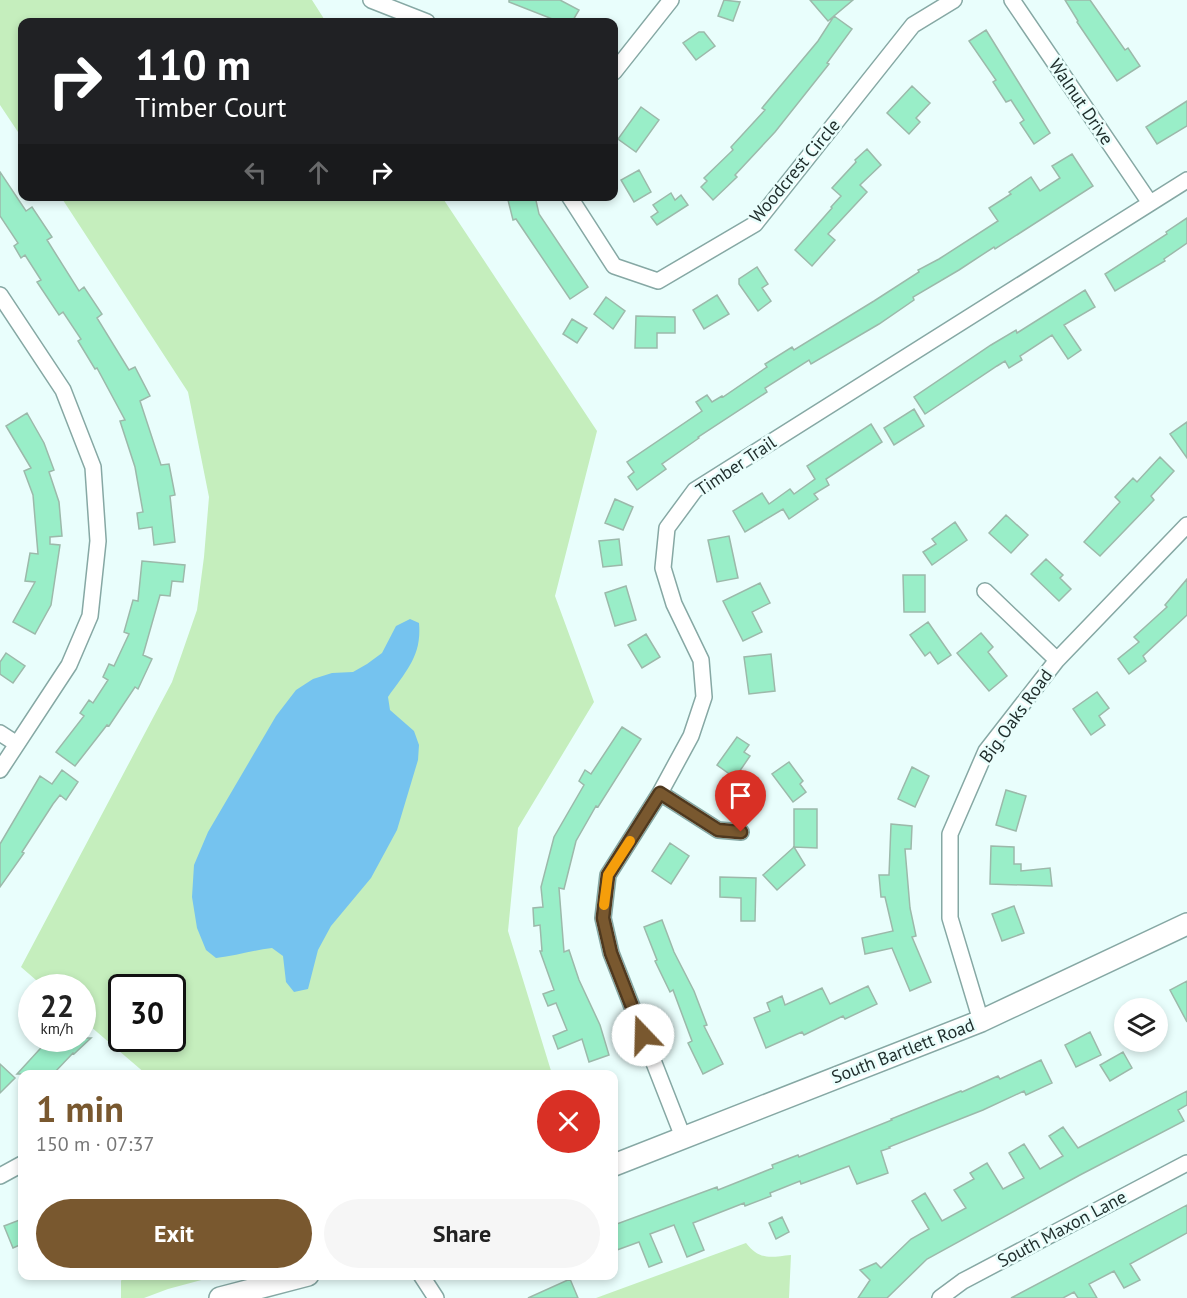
<!DOCTYPE html>
<html lang="en">
<head>
<meta charset="utf-8">
<style>
  body { margin:0; font-family:"PT Sans",sans-serif; background:#f6f6f6; color:#222; height:100vh; display:flex; flex-direction:column; font-size:22px; white-space:nowrap }
  * { box-sizing:border-box; margin:0 }
  p { font-size:20px; color:#767676 }
  .icon { flex:none; width:33px; height:33px; fill:none; stroke:currentColor; stroke-width:2; stroke-linecap:round; stroke-linejoin:round }
  .map { position:relative; flex:1; overflow:hidden }
  .details { position:absolute; left:18px; top:1070px; width:600px; height:210px; display:flex; flex-direction:column; background:#fff; border-radius:12px; box-shadow:0 3px 9px #0003 }
  .details>* { flex:none }
  .hud { position:absolute; left:18px; top:18px; width:600px; height:183px; border-radius:12px; box-shadow:0 3px 9px #0003; background:#202124; color:#fff; overflow:hidden }
  .controls { position:absolute; left:1114px; top:998px; display:grid; gap:12px }
  .controls a { display:grid; place-items:center; width:54px; height:54px; border-radius:50%; background:#fff; box-shadow:0 3px 9px #0003; font-size:30px }
  .speed { position:absolute; left:18px; top:974px; display:flex; gap:12px; font-size:30px; font-weight:700; text-align:center }
  .speed>* { display:grid; place-content:center; width:78px; height:78px; border-radius:50%; background:#fff; box-shadow:0 3px 9px #0003; line-height:1 }
  .speed small { font-size:15px; font-weight:400 }
  .speed .limit { border:3px solid #111; border-radius:9px; background:#fff; color:#111 }
  .pin { position:absolute; display:grid; place-items:center; width:51px; height:51px; color:#fff; margin:-62px -26px; border-radius:50% 50% 50% 0; rotate:-45deg; box-shadow:0 0 6px #0007 }
  .pin .icon { rotate:45deg }
  .me { position:absolute; width:66px; margin:-33px; rotate:339deg; stroke-linejoin:round; filter:drop-shadow(0 0 4px #0008) }
  .turn { display:flex; align-items:center; gap:21px; height:126px; padding:0 18px; font-size:27px }
  .turn .icon { width:78px; height:78px; stroke-width:2.5 }
  .turn b { display:block; font-size:42px; line-height:51px }
  .lanes { display:flex; align-items:center; height:57px; padding:0 18px; background:#0003; justify-content:center; gap:30px; direction:ltr }
  .lanes .off { opacity:.35 }
  .round { display:grid; place-items:center; flex:none; width:63px; height:63px; border-radius:32px; background:#f6f6f6 }
  .headline { display:flex; align-items:center; justify-content:space-between; height:102px; padding:0 18px }
  h1 { font-size:36px; font-weight:800; line-height:45px; color:#79582f }
  .primary-button { display:flex; gap:12px; margin-top:auto; padding:12px 18px }
  .primary-button a { flex:1; height:69px; border-radius:36px; background:#79582f; color:#fff; font-size:24px; font-weight:800; line-height:69px; text-align:center }
  .primary-button a+a { background:#f6f6f6; color:#222 }
  .map>svg:first-child { display:block }
</style>
</head>
<body>
<div class="map">
<svg width="1187" height="1298" viewBox="0 0 1187 1298">
  <rect width="100%" height="100%" fill="#e9fefc"/>
  <path fill="#c5eebd" fill-rule="evenodd" d="M 0,0 L 312,0 L 326,22 L 22,22 L 22,138 L 0,105 Z
    M 61,197 L 442,197 L 597,431 L 555,596 L 594,702 L 518,828 L 508,931 L 552,1074 L 146,1074 L 83,1020 L 82,987 L 44,987 L 21,967 L 172,682 L 197,610 L 204,557 L 209,497 L 188,392 ZM 122,987 L 172,987 L 172,1038 L 122,1038 Z
    M 746,1243 C 760,1261 771,1257 791,1255 L 789,1298 L 596,1298 Z
    M 124,1275 L 220,1275 L 168,1289 L 144,1298 L 121,1298 L 121,1281 Z"/>
  <path fill="#75c3ef" d="M 410,619 L 419,623 C 422,656 406,671 388,697 L 390,710 L 414,731 L 419,745 L 418,760 L 397,830 L 371,878 L 331,926 L 318,950 L 308,989 L 294,992 L 286,982 L 283,956 L 272,948 C 253,950 235,956 216,958 L 206,950 L 197,928 L 192,897 L 194,865 L 208,832 L 276,716 L 296,690 L 313,679 L 332,673 L 353,672 L 367,664 L 382,653 L 396,626 Z"/>
  <path fill="#99eec8" stroke="#9cb9aa" stroke-width="1.5" d="M 509,0 L 560,0 L 579,10 L 572,22 L 560,22 L 509,2 Z
    M 724,0 L 740,2 L 733,21 L 718,16 Z
    M 810,0 L 853,0 L 828,21 Z
    M 1065,0 L 1090,0 L 1125,50 L 1128,48 L 1140,66 L 1117,81 L 1077,22 L 1078,21 Z
    M 834,16 L 852,29 L 827,63 L 829,64 L 775,132 L 735,175 L 737,177 L 713,200 L 701,187 L 707,181 L 704,178 L 733,150 L 731,147 L 765,110 L 762,108 L 818,41 Z
    M 986,30 L 1050,133 L 1034,144 L 1020,123 L 1024,120 L 1011,100 L 1006,102 L 993,82 L 996,80 L 969,41 Z
    M 699,32 L 704,32 L 715,46 L 696,60 L 683,43 Z
    M 912,86 L 930,103 L 916,118 L 920,122 L 909,134 L 887,113 Z
    M 1187,101 L 1187,126 L 1157,144 L 1146,127 Z
    M 641,107 L 659,120 L 636,152 L 618,139 Z
    M 867,149 L 881,165 L 860,185 L 867,192 L 828,234 L 835,240 L 812,266 L 795,250 L 832,208 L 831,207 L 841,196 L 832,188 L 856,162 L 855,160 Z
    M 1072,154 L 1093,186 L 995,249 L 994,247 L 959,270 L 913,297 L 914,300 L 879,324 L 811,364 L 809,360 L 765,388 L 767,392 L 698,437 L 699,438 L 662,464 L 666,469 L 637,490 L 628,477 L 634,472 L 627,462 L 702,411 L 696,402 L 707,395 L 712,402 L 722,396 L 723,397 L 767,367 L 765,364 L 792,347 L 794,350 L 874,301 L 919,272 L 918,270 L 939,259 L 998,221 L 989,208 L 1011,194 L 1009,192 L 1031,177 L 1040,191 L 1060,178 L 1052,166 Z
    M 639,170 L 651,192 L 634,202 L 621,180 Z
    M 0,172 L 26,211 L 32,207 L 52,237 L 47,240 L 79,291 L 84,287 L 102,314 L 97,318 L 129,370 L 135,367 L 150,396 L 140,401 L 161,465 L 169,464 L 175,495 L 170,496 L 175,542 L 154,545 L 152,527 L 139,529 L 137,513 L 143,512 L 135,467 L 120,421 L 125,420 L 97,368 L 95,369 L 78,341 L 81,339 L 63,312 L 59,315 L 37,282 L 41,280 L 25,255 L 21,258 L 14,246 L 18,243 L 0,216 Z
    M 671,193 L 675,200 L 681,195 L 688,205 L 657,225 L 651,217 L 658,212 L 653,205 Z
    M 507,196 L 535,196 L 539,214 L 588,287 L 570,299 L 516,219 L 513,220 Z
    M 1187,218 L 1187,243 L 1164,259 L 1165,261 L 1115,291 L 1105,274 L 1167,234 L 1166,232 Z
    M 757,267 L 768,284 L 762,288 L 771,301 L 758,311 L 739,284 L 739,279 Z
    M 1085,290 L 1095,307 L 1064,325 L 1081,350 L 1068,359 L 1052,335 L 1020,356 L 1022,360 L 1009,368 L 1005,361 L 997,366 L 925,414 L 914,397 L 991,345 L 1016,330 L 1017,333 Z
    M 717,295 L 729,314 L 704,329 L 693,310 Z
    M 606,297 L 625,311 L 613,329 L 594,314 Z
    M 636,316 L 675,317 L 675,333 L 657,333 L 657,348 L 635,348 Z
    M 572,319 L 587,328 L 577,343 L 563,334 Z
    M 914,409 L 924,426 L 894,445 L 884,428 Z
    M 27,413 L 44,443 L 54,470 L 49,472 L 59,502 L 62,536 L 50,537 L 50,544 L 60,545 L 51,605 L 35,634 L 13,622 L 35,582 L 25,581 L 30,553 L 38,554 L 33,495 L 24,471 L 31,468 L 6,426 Z
    M 1187,422 L 1187,458 L 1170,434 Z
    M 871,424 L 882,442 L 826,479 L 829,485 L 814,494 L 818,499 L 789,519 L 783,509 L 745,532 L 733,511 L 762,493 L 769,504 L 790,489 L 794,494 L 815,479 L 807,466 Z
    M 1160,457 L 1174,471 L 1151,496 L 1154,500 L 1100,556 L 1084,542 L 1120,502 L 1115,497 L 1133,478 L 1137,482 Z
    M 615,499 L 633,507 L 623,530 L 605,523 Z
    M 1006,515 L 1028,535 L 1011,553 L 989,533 Z
    M 955,522 L 967,540 L 932,565 L 923,552 L 936,544 L 932,539 Z
    M 729,536 L 738,578 L 717,582 L 708,540 Z
    M 619,539 L 622,565 L 603,567 L 599,541 Z
    M 1046,559 L 1063,575 L 1060,578 L 1071,589 L 1059,601 L 1031,574 Z
    M 142,561 L 185,565 L 183,582 L 172,581 L 170,596 L 160,595 L 143,655 L 152,659 L 138,689 L 135,687 L 109,726 L 107,725 L 75,766 L 56,752 L 84,716 L 80,713 L 89,700 L 93,703 L 108,680 L 103,677 L 109,664 L 114,666 L 129,634 L 124,632 L 133,600 L 138,601 Z
    M 903,575 L 925,575 L 925,612 L 904,612 Z
    M 1187,579 L 1187,615 L 1143,656 L 1146,661 L 1129,674 L 1118,659 L 1139,642 L 1134,637 L 1167,607 L 1165,605 Z
    M 760,583 L 770,603 L 752,612 L 762,632 L 743,641 L 723,601 Z
    M 626,586 L 636,620 L 615,626 L 605,593 Z
    M 928,622 L 951,655 L 938,664 L 930,652 L 925,656 L 910,635 Z
    M 981,633 L 993,647 L 988,652 L 1007,676 L 989,691 L 957,653 Z
    M 646,634 L 660,657 L 642,668 L 628,645 Z
    M 6,653 L 25,666 L 13,683 L 0,674 L 0,662 Z
    M 771,654 L 775,691 L 749,694 L 744,657 Z
    M 1097,692 L 1109,708 L 1099,716 L 1105,725 L 1091,735 L 1073,709 Z
    M 622,727 L 641,739 L 598,807 L 596,806 L 576,841 L 564,889 L 559,888 L 564,952 L 569,950 L 579,980 L 600,1025 L 609,1055 L 589,1062 L 582,1039 L 558,1049 L 553,1036 L 567,1030 L 556,1003 L 548,1006 L 543,994 L 554,990 L 540,951 L 542,951 L 540,925 L 534,926 L 533,908 L 543,907 L 541,887 L 554,837 L 584,785 L 579,781 L 585,770 L 591,774 Z
    M 737,737 L 749,745 L 744,752 L 750,756 L 735,778 L 717,765 Z
    M 789,762 L 803,781 L 800,784 L 806,792 L 793,802 L 772,774 Z
    M 912,767 L 929,776 L 915,807 L 898,799 Z
    M 62,770 L 78,782 L 66,800 L 60,795 L 53,804 L 22,852 L 24,853 L 0,887 L 0,844 L 40,776 L 52,784 Z
    M 1006,790 L 1026,796 L 1016,831 L 996,825 Z
    M 794,809 L 817,809 L 817,848 L 794,847 L 805,865 L 777,890 L 763,875 L 794,847 Z
    M 891,824 L 912,826 L 911,849 L 905,849 L 910,908 L 916,936 L 912,937 L 931,982 L 910,991 L 892,948 L 865,954 L 862,938 L 893,931 L 885,897 L 881,897 L 879,875 L 889,875 Z
    M 670,843 L 689,856 L 671,884 L 652,871 Z
    M 991,846 L 1014,847 L 1014,864 L 1021,864 L 1021,871 L 1050,868 L 1052,886 L 990,884 Z
    M 720,877 L 756,878 L 755,921 L 741,921 L 741,898 L 720,897 Z
    M 1014,906 L 1024,933 L 1002,941 L 992,914 Z
    M 662,920 L 674,952 L 694,991 L 707,1025 L 704,1026 L 723,1064 L 703,1074 L 688,1043 L 692,1041 L 673,990 L 670,992 L 655,961 L 657,960 L 644,927 Z
    M 1187,981 L 1187,1022 L 1170,990 Z
    M 868,986 L 877,1004 L 845,1019 L 843,1016 L 804,1035 L 802,1032 L 766,1048 L 754,1018 L 770,1011 L 767,1003 L 782,996 L 785,1005 L 822,988 L 830,1004 Z
    M 1090,1032 L 1101,1055 L 1076,1067 L 1065,1045 Z
    M 50,1038 L 91,1038 L 74,1054 L 73,1053 L 53,1074 L 17,1074 Z
    M 1123,1052 L 1132,1068 L 1110,1081 L 1100,1065 Z
    M 1041,1060 L 1052,1083 L 1026,1095 L 1024,1091 L 983,1110 L 889,1147 L 890,1148 L 881,1151 L 888,1173 L 857,1184 L 849,1166 L 801,1184 L 800,1181 L 770,1193 L 771,1196 L 745,1206 L 744,1203 L 693,1223 L 704,1250 L 687,1257 L 674,1225 L 650,1234 L 662,1262 L 649,1267 L 639,1242 L 617,1250 L 614,1240 L 614,1225 L 717,1187 L 718,1190 L 773,1168 L 772,1165 L 798,1155 L 799,1157 L 892,1120 L 891,1119 L 961,1091 L 962,1092 L 998,1076 L 1000,1079 Z
    M 0,1064 L 15,1078 L 0,1093 Z
    M 1187,1091 L 1187,1105 L 1178,1110 L 1184,1121 L 1080,1175 L 927,1259 L 887,1298 L 858,1298 L 870,1280 L 860,1270 L 876,1263 L 881,1268 L 911,1239 L 929,1229 L 912,1201 L 925,1193 L 942,1221 L 966,1208 L 954,1190 L 974,1179 L 970,1173 L 987,1163 L 1003,1189 L 1024,1178 L 1009,1153 L 1024,1144 L 1040,1169 L 1063,1156 L 1049,1136 L 1063,1127 L 1078,1148 Z
    M 1187,1205 L 1187,1233 L 1130,1264 L 1140,1280 L 1124,1288 L 1114,1271 L 1089,1284 L 1097,1298 L 1078,1298 L 1074,1292 L 1063,1298 L 1011,1298 Z
    M 782,1217 L 789,1232 L 776,1239 L 769,1223 Z
    M 22,1219 L 22,1244 L 13,1248 L 4,1226 Z
    M 570,1279 L 578,1298 L 528,1298 Z"/>
  <g fill="none" stroke-linecap="round" stroke-linejoin="round">
    <defs>
      <path id="street" d="M 371,0 L 427,22
        M 1012,0 L 1150,203
        M 614,72 L 671,0
        M 569,196 L 614,266 L 658,281 L 755,224 L 913,25 L 954,0
        M 0,295 L 63,390 L 93,467 L 98,541 L 90,616 L 69,665 L 0,770
        M 985,591 L 1057,660
        M 0,733 L 17,744
        M 660,793 L 718,830 L 741,832
        M 981,1021 L 950,918 L 950,834 L 986,751 L 1057,660 L 1187,525
        M 683,1137 L 611,953 L 603,918 L 608,875 L 660,793 L 691,736 L 704,697 L 701,660 L 674,604 L 663,568 L 667,528 L 695,490 L 1187,180
        M 0,1176 L 22,1164
        M 421,1275 L 436,1298
        M 940,1298 L 963,1281 L 1187,1163"/>
      <path id="secondary" d="M 614,1165 L 981,1021 L 1187,924
        M 220,1298 L 308,1275"/>
    </defs>
    <use href="#street" stroke="#86a8a4" stroke-width="18"/>
    <use href="#secondary" stroke="#86a8a4" stroke-width="24"/>
    <use href="#street" stroke="#fff" stroke-width="15"/>
    <use href="#secondary" stroke="#fff" stroke-width="21"/>
  </g>
  <g fill="none" stroke-linecap="round" stroke-linejoin="round">
    <defs>
      <path id="route" d="M 643,1035 L 611,953 L 603,918 L 608,875 L 660,793 L 718,830 L 741,832"/>
    </defs>
    <use href="#route" stroke="#4f391f" stroke-width="15"/>
    <use href="#route" stroke="#79582f" stroke-width="10"/>
    <path stroke="#f59e0b" stroke-width="10" d="M 604,905 L 608,875 L 630,841"/>
  </g>
  <g text-anchor="middle" stroke-width="5" stroke-linejoin="round" paint-order="stroke">
    <g font-size="18" fill="#1e2c2a" stroke="#e9fefc">
      <text transform="translate(1081 102) rotate(56)" y="6">Walnut Drive</text>
      <text transform="translate(795 171) rotate(-50)" y="6">Woodcrest Circle</text>
      <text transform="translate(736 466) rotate(-34)" y="6">Timber Trail</text>
      <text transform="translate(1016 716) rotate(-54)" y="6">Big Oaks Road</text>
      <text transform="translate(903 1051) rotate(-21)" y="6">South Bartlett Road</text>
      <text transform="translate(1062 1229) rotate(-28)" y="6">South Maxon Lane</text>
    </g>
  </g>
</svg>
<div class="controls">
<a><svg class="icon" aria-label="layers" viewBox="0 0 24 24"><path d="M12 4l9 5-9 5-9-5zM3 14l9 5 9-5"/></svg></a>
</div>
<div class="speed"><div>22<small>km/h</small></div><div class="limit">30</div></div>
<div class="pin" style="left:741px;top:832px;background:#d93025"><svg class="icon" aria-label="arrive" viewBox="0 0 24 24"><path d="M6 21V4h12l-3 4 3 4H6"/></svg></div>
<svg class="me" style="left:643px;top:1035px" viewBox="-20 -20 40 40"><circle r="19" fill="#fff"/><path d="M0-13L10 11 0 6-10 11z" fill="#79582f"/></svg>
<div class="hud">
<div class="turn"><svg class="icon" aria-label="right" viewBox="0 0 24 24"><path d="M7 20v-9h11M14 6l5 5-5 5"/></svg><div><b>110 m</b>Timber Court</div></div>
<div class="lanes"><svg class="icon off" aria-label="left" viewBox="0 0 24 24"><path d="M17 20v-9H6M10 6l-5 5 5 5"/></svg><svg class="icon off" aria-label="ahead" viewBox="0 0 24 24"><path d="M12 20V5M6 11l6-6 6 6"/></svg><svg class="icon" aria-label="right" viewBox="0 0 24 24"><path d="M7 20v-9h11M14 6l5 5-5 5"/></svg></div>
</div>
<section class="details">
<div class="headline"><div><h1>1 min</h1><p>150 m · 07:37</p></div><a class="round" style="background:#d93025;color:#fff"><svg class="icon" aria-label="close" viewBox="0 0 24 24"><path d="M6 6l12 12M18 6L6 18"/></svg></a></div>
<div class="primary-button"><a>Exit</a><a>Share</a></div>
</section>
</div>
</body>
</html>
